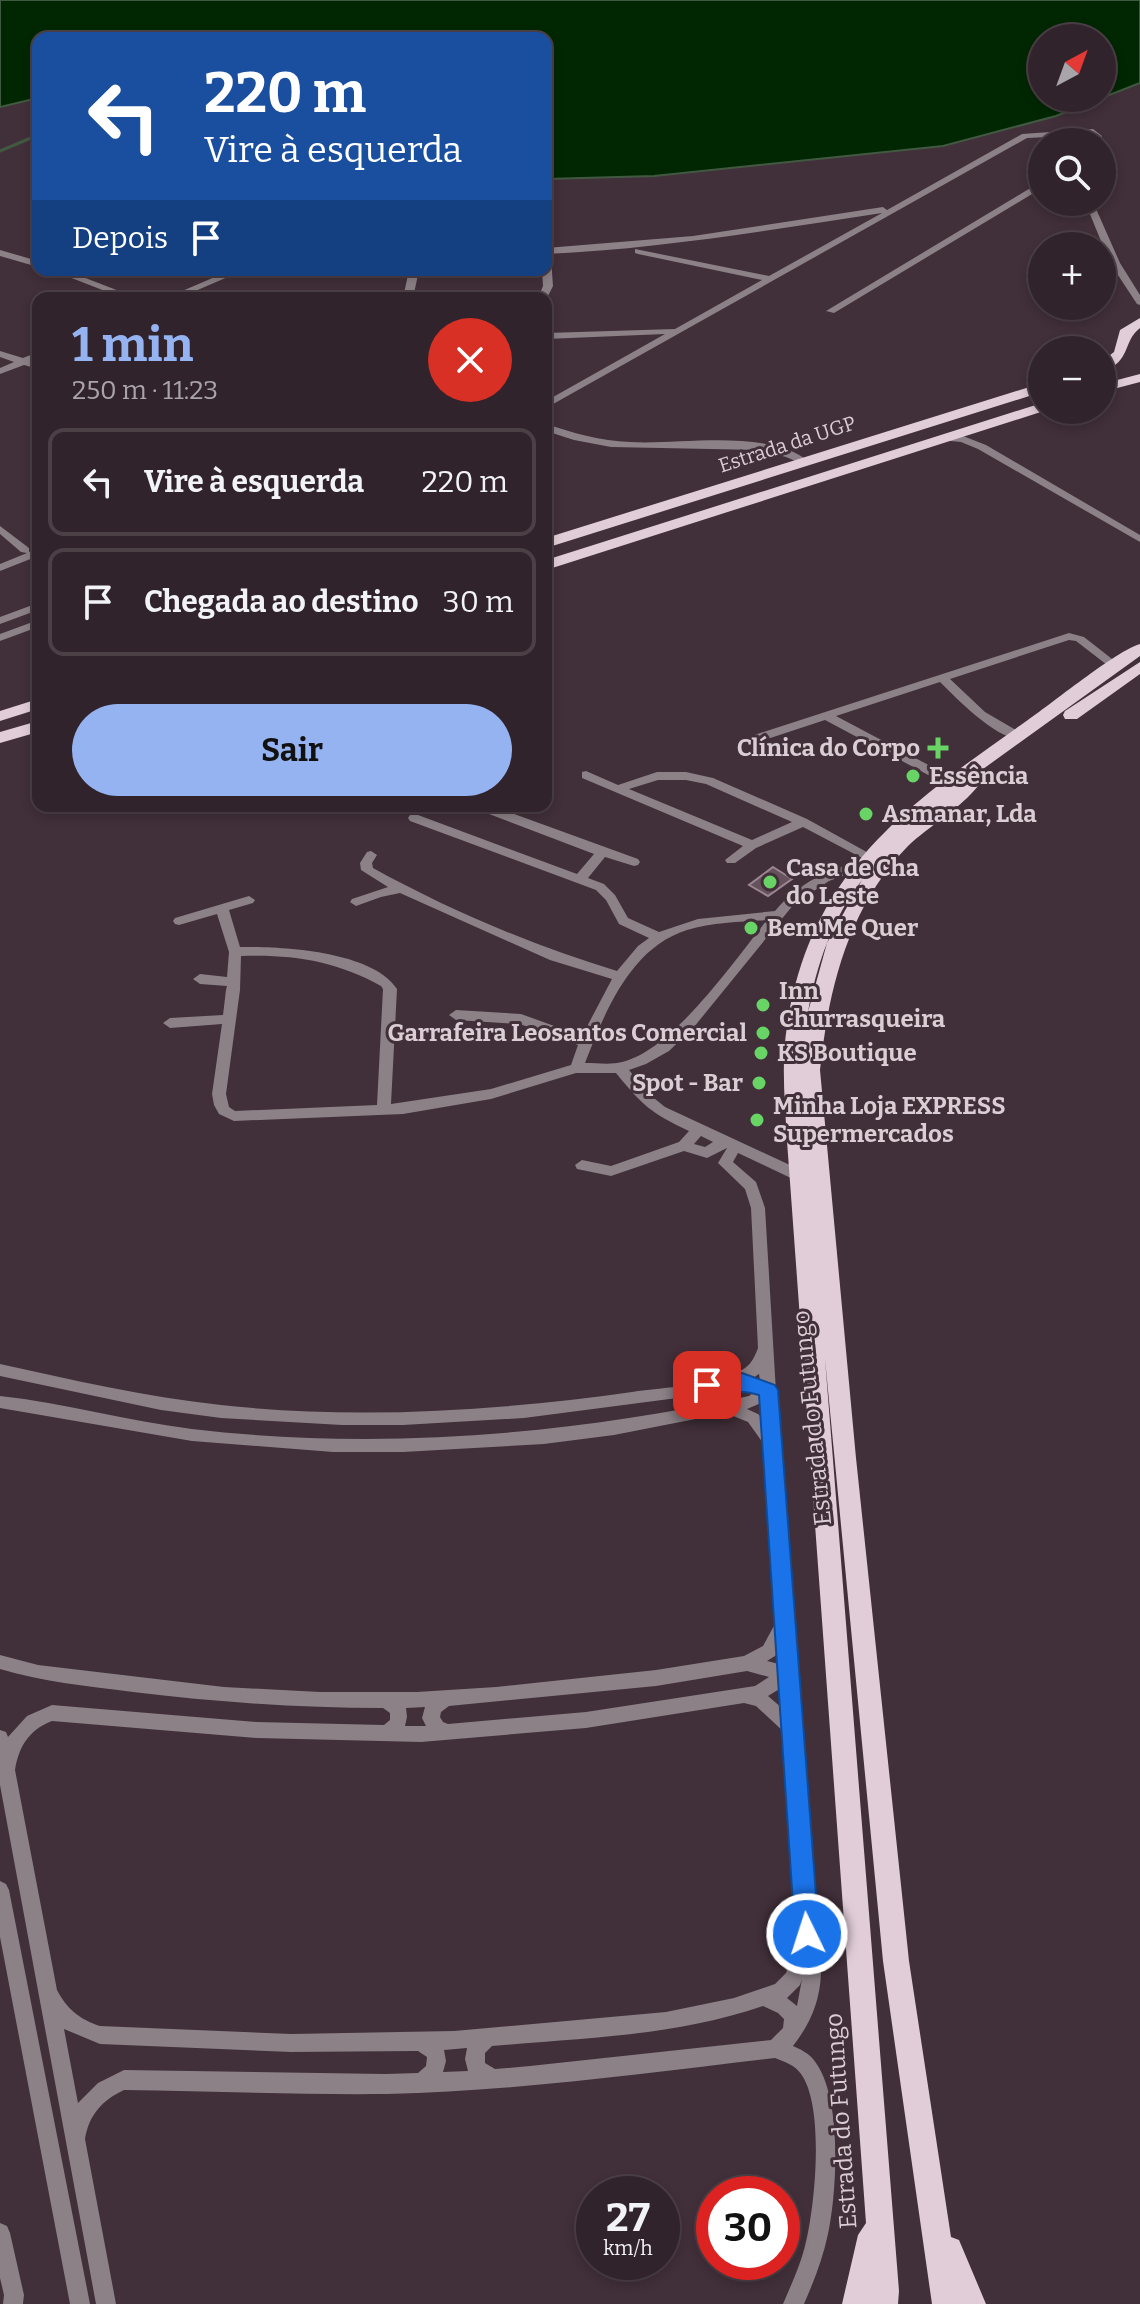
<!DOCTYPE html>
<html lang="pt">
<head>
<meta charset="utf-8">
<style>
  body { margin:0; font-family:Bitter,serif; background:#3d2f37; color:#f1f3f6; height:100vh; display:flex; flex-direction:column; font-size:30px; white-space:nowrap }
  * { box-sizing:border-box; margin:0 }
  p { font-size:26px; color:#a8a4a9 }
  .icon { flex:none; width:44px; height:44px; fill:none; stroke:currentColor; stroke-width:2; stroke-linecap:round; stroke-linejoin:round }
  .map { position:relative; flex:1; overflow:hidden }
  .side { position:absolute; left:32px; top:292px; width:520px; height:520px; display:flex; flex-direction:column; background:#31232b; border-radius:16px; box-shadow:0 4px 12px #0003,0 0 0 2px #4c4047 }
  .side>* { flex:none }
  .guide { position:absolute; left:32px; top:32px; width:520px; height:244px; border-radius:16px; box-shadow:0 4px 12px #0003,0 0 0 2px #4c4047; background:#1a4fa0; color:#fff; overflow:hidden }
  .needle { width:52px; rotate:41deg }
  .fabs { position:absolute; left:1028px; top:24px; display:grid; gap:16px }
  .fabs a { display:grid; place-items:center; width:88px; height:88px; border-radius:50%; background:#31232b; box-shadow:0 4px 12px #0003,0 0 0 2px #4c4047; font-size:40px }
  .speed { position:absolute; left:576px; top:2176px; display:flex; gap:16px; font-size:40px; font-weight:700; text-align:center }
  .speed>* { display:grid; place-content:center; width:104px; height:104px; border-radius:50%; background:#31232b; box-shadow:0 4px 12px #0003,0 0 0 2px #4c4047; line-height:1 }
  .speed small { font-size:20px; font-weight:400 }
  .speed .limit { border:12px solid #d22; background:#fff; color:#111 }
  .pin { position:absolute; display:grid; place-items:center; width:68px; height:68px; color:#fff; margin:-34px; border-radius:16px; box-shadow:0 4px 12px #0006 }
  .me { position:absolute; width:88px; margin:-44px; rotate:356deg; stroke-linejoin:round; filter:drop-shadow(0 0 6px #0008) }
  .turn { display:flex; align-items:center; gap:28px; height:168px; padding:0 40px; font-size:36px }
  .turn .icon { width:104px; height:104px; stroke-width:2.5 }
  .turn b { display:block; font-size:56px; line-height:68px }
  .then { display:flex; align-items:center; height:76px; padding:0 40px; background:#0003; gap:16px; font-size:30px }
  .round { display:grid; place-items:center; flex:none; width:84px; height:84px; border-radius:42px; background:#3d2f37 }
  .headline { display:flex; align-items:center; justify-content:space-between; height:136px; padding:0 40px }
  h1 { font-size:48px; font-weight:700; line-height:60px; color:#95b2f1 }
  .action { display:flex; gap:16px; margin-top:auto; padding:16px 40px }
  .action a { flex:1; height:92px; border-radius:48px; background:#95b2f1; color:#111; font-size:32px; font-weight:700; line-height:92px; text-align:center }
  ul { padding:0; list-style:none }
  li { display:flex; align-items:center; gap:24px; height:108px; margin:0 16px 12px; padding:0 24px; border:4px solid #4c4047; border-radius:16px }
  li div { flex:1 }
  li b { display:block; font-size:30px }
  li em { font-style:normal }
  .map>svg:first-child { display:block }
</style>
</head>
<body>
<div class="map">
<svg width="1140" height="2304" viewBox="0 0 1140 2304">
  <rect width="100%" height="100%" fill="#412f39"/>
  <path fill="#012702" stroke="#425941" stroke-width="2" fill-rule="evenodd" d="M 0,0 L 1140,0 L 1140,83 L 1056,116 L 943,146 L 654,176 L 546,179 L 546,38 L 38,38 L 38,98 L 0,107 ZM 1042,38 L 1102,38 L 1102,98 L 1042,98 Z"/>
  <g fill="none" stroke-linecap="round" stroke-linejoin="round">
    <path stroke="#425941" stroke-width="3" d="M 0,151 L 38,135"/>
  </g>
  <path fill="#65525c" stroke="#9b8691" stroke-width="2" d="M 773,867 L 792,879 L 768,896 L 749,885 Z"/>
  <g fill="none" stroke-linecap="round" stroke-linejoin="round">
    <path fill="#8b8186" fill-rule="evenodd" d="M 1093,129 L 1102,136 L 1100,142 L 1092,142 L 1094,137 L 1091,135 L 1027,138 L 546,408 L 546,401 L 665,334 L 546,339 L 546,333 L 675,329 L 762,280 L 638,254 L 635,253 L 635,249 L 769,276 L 882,213 C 770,230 658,249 546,254 L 546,248 L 693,236 L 883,207 L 887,210 L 1022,134 Z
      M 1042,181 L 1042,188 L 834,313 L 826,311 Z
      M 1085,202 L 1093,202 L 1120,263 L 1140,295 L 1140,305 L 1137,304 L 1110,263 Z
      M 0,250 L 38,261 L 38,267 L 0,256 Z
      M 546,255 L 551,258 L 553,286 L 546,300 L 546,298 L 538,298 L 543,286 L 542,270 L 546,270 Z
      M 51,270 L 65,270 L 137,298 L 123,298 Z
      M 231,270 L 244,270 L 179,298 L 166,298 Z
      M 409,270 L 419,270 L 413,298 L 403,298 Z
      M 0,351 L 23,358 L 38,352 L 38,358 L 32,361 L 38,363 L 38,369 L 24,365 L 0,374 L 0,368 L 14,362 L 0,357 Z
      M 546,424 C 574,433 600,441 630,442 C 682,445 767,428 810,462 L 805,465 L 786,457 L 759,450 L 611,447 L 574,440 L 546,431 Z
      M 944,435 L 963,436 L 986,445 L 1140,535 L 1140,542 L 978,449 L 961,442 L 940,440 L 939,438 Z
      M 0,526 L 29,548 L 29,552 L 38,549 L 38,556 L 0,571 L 0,564 L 27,553 L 21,552 L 0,534 Z
      M 38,603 L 38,610 L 0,624 L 0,617 Z
      M 38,620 L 38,627 L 0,641 L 0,634 Z
      M 1069,633 L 1084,637 L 1121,666 L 1115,669 L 1111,668 L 1076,641 L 1069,640 L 950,679 L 985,712 L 1021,733 L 1021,739 C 997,740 957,699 940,682 L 836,716 L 955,779 L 957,782 L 955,785 L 947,785 L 825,720 L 749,745 L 743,741 L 745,738 Z
      M 586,771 L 618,785 L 657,772 L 686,772 L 713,778 L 807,819 L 874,856 L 868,860 L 864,859 L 803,827 L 756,848 L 735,863 L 727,863 L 725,860 L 743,846 L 582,778 L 582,772 ZM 658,780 L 686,780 L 706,784 L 792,822 L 752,840 L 629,789 Z
      M 474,806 L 492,806 L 638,859 L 640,862 L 638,865 L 634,866 L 605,857 L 588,878 L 604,884 L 615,895 L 628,918 L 659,932 L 698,919 L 775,911 C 798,883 828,870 863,860 L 869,864 L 867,867 L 829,881 L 794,904 L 694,1027 L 669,1051 L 646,1064 L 629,1070 L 649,1094 L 665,1107 L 805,1172 L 807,1176 L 805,1180 L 795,1180 L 738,1153 L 733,1162 L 756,1182 L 765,1208 L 779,1442 L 821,1973 C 820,2002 810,2024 793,2046 C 800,2049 808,2053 813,2059 C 843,2094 837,2191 828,2234 C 823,2258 814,2281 804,2304 L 783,2304 C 791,2285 800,2266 805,2246 C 815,2208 825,2107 801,2074 C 795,2065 785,2062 775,2058 C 646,2073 517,2091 387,2094 C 299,2095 212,2091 124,2090 C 103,2100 89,2114 85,2139 L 116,2304 L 96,2304 L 0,1785 L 0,1730 L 6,1732 L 8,1737 L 27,1716 L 52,1705 L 257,1722 L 384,1725 L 390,1720 L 390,1713 L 383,1708 C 299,1708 216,1702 133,1692 C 87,1686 44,1682 0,1669 L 0,1655 L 38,1665 L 224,1687 L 320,1692 L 417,1692 L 496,1687 L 656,1670 L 744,1656 L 763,1646 L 776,1622 L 763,1443 L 748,1422 L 726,1413 L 614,1435 L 544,1444 L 403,1452 L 333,1452 L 192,1441 L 0,1408 L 0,1396 C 65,1403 128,1421 192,1429 C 379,1451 565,1435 749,1396 L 754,1392 L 742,1387 L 731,1387 L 685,1397 L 524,1418 L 403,1425 L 342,1425 L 221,1418 L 161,1410 L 0,1376 L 0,1364 C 73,1380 146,1397 221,1405 C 358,1420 496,1411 632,1392 C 664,1387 718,1386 745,1368 C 752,1363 755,1356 758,1348 L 751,1208 L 745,1189 L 718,1163 L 727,1148 L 707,1158 L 684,1151 L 611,1176 L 577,1169 L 575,1165 L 582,1160 L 611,1166 L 679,1142 L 689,1131 C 651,1113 643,1106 616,1073 L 576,1073 L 491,1099 L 403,1114 L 234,1121 L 219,1114 L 214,1105 L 212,1094 L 222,1024 L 170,1028 L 163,1023 L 170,1018 L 223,1015 L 226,990 L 227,986 L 200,984 L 193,979 L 200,974 L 227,977 L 229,952 L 217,914 L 179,925 L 175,924 L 173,921 L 175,918 L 249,896 L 255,900 L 253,903 L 229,910 L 240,947 C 281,946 373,951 397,989 L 391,1104 L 491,1089 L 571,1065 L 578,1045 L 520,1024 L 456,1020 L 449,1015 L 456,1010 L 521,1014 L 582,1036 L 612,979 L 550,960 L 400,893 L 381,897 L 356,906 L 350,902 L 352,899 L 388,887 L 361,870 L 360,863 L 367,852 L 371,851 L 377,855 L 372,863 L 373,868 C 449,910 534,946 617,971 L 638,946 L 649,938 L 619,924 L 606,900 L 596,890 L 410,821 L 408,818 L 410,815 L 418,815 L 577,874 L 594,854 L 476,809 ZM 767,920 C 734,961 673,1050 622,1062 C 611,1065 597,1063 585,1063 C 605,1012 630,948 687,930 C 713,922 741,922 767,920 ZM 241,956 C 292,954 337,961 381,986 L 383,989 L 377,1105 L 235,1111 L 229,1107 L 226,1094 L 240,990 ZM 701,1136 L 713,1142 L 705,1147 L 694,1144 ZM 759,1374 L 760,1381 L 753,1378 ZM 761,1403 L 762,1418 L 758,1414 L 747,1409 ZM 778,1651 L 779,1664 L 767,1661 L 775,1656 ZM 747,1671 L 769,1677 L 755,1686 L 586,1712 L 448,1724 L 443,1722 L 440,1717 L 441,1712 L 449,1706 L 656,1686 ZM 781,1688 L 782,1708 L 768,1696 ZM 744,1703 L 756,1706 L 784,1732 L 798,1936 L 786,1973 L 775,1984 L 734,1998 L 666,2012 L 454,2031 L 291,2034 L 100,2026 C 79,2019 67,2009 57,1990 L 15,1770 C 19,1746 29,1730 52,1721 L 257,1738 L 421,1742 L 586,1728 ZM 425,1707 L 422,1718 L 426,1726 L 405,1726 L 407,1717 L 406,1708 ZM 802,1979 L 797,2006 L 787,1998 L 800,1985 ZM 763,2006 L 778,2013 L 784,2019 L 783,2028 L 771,2040 L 530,2066 L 495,2069 L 485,2063 L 485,2053 L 492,2046 C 583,2038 676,2036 763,2006 ZM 64,2029 L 100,2044 L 291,2052 L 418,2051 L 427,2057 L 426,2066 L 418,2073 L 385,2074 L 124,2070 L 98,2083 L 78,2103 ZM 467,2048 L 465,2059 L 468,2071 L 443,2072 L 446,2061 L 444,2050 Z
      M 0,1881 L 6,1884 L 9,1890 L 90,2304 L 70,2304 L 0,1937 Z
      M 0,2223 L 7,2226 L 10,2233 L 24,2295 L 23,2304 L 3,2304 L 4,2295 L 0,2278 Z"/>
    <path fill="#e1cdd7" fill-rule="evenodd" d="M 1140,318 L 1140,328 C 1122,342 1132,361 1102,372 L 1102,361 L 1114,352 L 1120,330 Z
      M 1140,374 L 1140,382 L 1102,392 L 1102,384 Z
      M 1042,383 L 1042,392 L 546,548 L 546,538 Z
      M 1042,403 L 1042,410 L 1047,410 L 546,570 L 546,560 Z
      M 1140,644 L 1140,656 L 965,782 L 975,782 L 978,786 C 961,808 929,826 908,846 C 848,908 829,987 820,1070 L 856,1458 L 909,1961 L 951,2237 L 959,2240 L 986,2304 L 932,2304 L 883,1961 L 825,1359 L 899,2291 L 898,2304 L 842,2304 L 858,2235 L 866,2223 L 787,1141 C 785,1103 781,1064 787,1026 C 810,872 906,806 1025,722 C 1049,706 1117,650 1140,644 ZM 862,880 L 827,943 L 808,1012 C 817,964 832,919 862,880 Z
      M 1140,662 L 1140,674 L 1077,719 L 1065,719 L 1063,715 L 1065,711 Z
      M 38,699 L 38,709 L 0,721 L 0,711 Z
      M 38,721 L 38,732 L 0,743 L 0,732 Z"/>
  </g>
  <path fill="#1a73e8" stroke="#114b97" stroke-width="2" d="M 742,1373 L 775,1385 L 778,1390 L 819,1934 L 815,1942 L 807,1946 L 798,1942 L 795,1934 L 759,1395 C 734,1387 718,1397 700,1391 L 697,1385 L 700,1380 Z"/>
  <g fill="#68d465" stroke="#412f39" stroke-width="3">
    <path d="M934 736h8v8h8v8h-8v8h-8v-8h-8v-8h8z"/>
    <circle cx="913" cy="776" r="8"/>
    <circle cx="866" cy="814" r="8"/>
    <circle cx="770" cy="882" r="8"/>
    <circle cx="751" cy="928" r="8"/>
    <circle cx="763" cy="1005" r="8"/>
    <circle cx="763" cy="1033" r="8"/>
    <circle cx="761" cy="1053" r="8"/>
    <circle cx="759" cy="1083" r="8"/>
    <circle cx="757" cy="1120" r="8"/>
  </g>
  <g text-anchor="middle" stroke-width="6" stroke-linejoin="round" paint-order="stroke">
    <g font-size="20" fill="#daced4" stroke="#412f39">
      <text transform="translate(787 444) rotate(-18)" y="7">Estrada da UGP</text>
    </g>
    <g font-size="24" font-weight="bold" fill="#daced4" stroke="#412f39" text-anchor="start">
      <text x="920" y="756" text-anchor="end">Clínica do Corpo</text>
      <text x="929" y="784">Essência</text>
      <text x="882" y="822">Asmanar, Lda</text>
      <text x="786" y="876">Casa de Cha<tspan x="786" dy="28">do Leste</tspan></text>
      <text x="767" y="936">Bem Me Quer</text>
      <text x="779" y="999">Inn<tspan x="779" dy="28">Churrasqueira</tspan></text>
      <text x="747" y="1041" text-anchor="end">Garrafeira Leosantos Comercial</text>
      <text x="777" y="1061">KS Boutique</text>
      <text x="743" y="1091" text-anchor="end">Spot - Bar</text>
      <text x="773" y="1114">Minha Loja EXPRESS<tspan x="773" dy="28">Supermercados</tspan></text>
    </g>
    <g font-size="24" fill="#daced4" stroke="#412f39">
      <text transform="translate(812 1418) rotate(-96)" y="8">Estrada do Futungo</text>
      <text transform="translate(841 2121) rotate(-94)" y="8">Estrada do Futungo</text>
    </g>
  </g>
</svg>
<div class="fabs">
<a><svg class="needle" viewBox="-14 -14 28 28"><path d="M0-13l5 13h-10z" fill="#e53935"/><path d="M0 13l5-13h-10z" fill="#a8a4a9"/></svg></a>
<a><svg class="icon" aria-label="search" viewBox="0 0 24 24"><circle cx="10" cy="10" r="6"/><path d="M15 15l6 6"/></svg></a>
<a>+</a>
<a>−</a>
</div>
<div class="speed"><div>27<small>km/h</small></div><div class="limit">30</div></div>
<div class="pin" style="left:707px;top:1385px;background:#d93025"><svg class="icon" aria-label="arrive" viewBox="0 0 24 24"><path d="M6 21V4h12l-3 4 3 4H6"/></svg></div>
<svg class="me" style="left:807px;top:1934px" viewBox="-20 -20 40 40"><circle r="17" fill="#1a73e8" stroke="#fff" stroke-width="3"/><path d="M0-11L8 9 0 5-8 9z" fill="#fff"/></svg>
<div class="guide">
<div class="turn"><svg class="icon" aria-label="left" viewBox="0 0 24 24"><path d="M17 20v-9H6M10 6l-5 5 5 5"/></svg><div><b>220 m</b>Vire à esquerda</div></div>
<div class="then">Depois<svg class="icon" aria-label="arrive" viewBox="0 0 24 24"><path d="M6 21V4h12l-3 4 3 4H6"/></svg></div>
</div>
<section class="side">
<div class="headline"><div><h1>1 min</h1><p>250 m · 11:23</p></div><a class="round" style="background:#d93025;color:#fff"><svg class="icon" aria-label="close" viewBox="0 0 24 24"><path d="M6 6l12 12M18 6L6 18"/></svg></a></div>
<ul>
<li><svg class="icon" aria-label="left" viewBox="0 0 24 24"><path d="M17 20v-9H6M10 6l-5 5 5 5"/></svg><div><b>Vire à esquerda</b></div><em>220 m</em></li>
<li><svg class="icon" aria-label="arrive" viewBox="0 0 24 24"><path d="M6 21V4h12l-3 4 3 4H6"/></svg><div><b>Chegada ao destino</b></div><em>30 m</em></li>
</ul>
<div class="action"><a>Sair</a></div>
</section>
</div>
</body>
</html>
